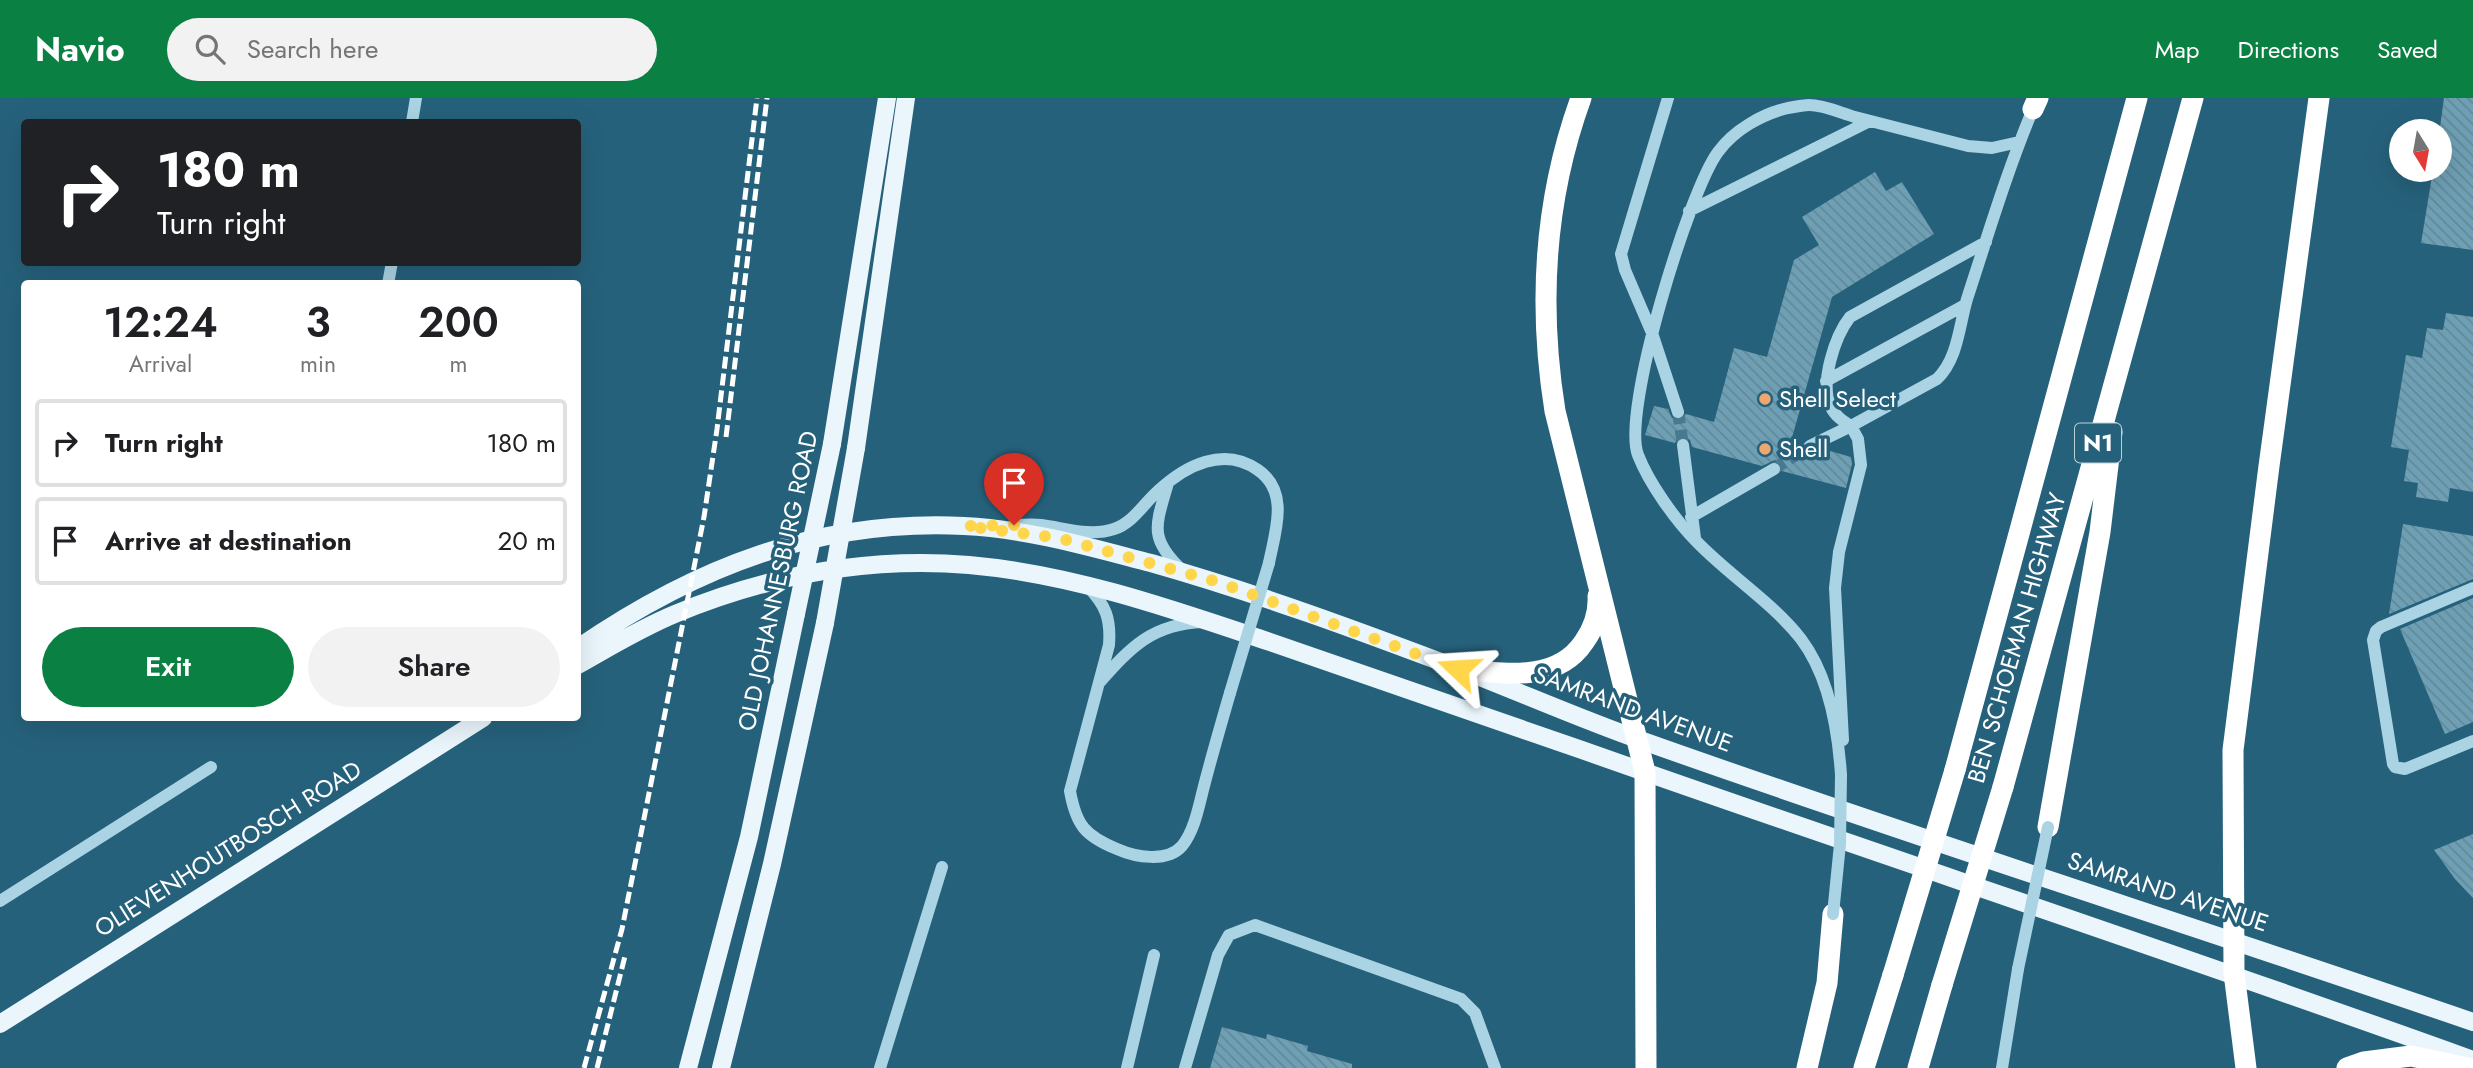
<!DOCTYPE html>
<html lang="en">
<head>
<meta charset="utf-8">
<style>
  body { margin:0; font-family:Jost,sans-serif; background:#f2f2f2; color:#202124; height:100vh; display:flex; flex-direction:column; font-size:26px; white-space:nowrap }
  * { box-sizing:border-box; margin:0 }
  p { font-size:23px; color:#757577 }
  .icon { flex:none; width:38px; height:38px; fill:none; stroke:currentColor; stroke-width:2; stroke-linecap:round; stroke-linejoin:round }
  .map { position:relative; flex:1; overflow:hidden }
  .drawer { position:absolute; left:21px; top:182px; width:560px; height:441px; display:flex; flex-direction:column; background:#fff; border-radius:7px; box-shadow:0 7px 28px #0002 }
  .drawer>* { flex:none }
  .top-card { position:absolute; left:21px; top:21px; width:560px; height:147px; border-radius:7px; box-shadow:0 7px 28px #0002; background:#202124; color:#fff; overflow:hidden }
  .needle { width:46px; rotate:169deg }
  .controls { position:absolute; left:2389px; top:21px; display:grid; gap:14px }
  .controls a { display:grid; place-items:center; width:63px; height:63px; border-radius:50%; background:#fff; box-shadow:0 7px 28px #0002; font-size:35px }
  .pin { position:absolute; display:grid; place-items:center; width:60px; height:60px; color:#fff; margin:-72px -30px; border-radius:50% 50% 50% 0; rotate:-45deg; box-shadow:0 0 7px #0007 }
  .pin .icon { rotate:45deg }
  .me { position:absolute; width:77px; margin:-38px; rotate:290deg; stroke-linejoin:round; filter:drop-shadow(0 0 5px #0008) }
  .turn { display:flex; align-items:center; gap:24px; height:147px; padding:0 21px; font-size:32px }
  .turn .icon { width:91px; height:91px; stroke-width:2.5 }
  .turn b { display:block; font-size:49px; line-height:60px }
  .eta { display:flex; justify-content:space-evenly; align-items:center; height:119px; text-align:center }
  .eta b { font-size:42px; font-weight:600; line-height:49px }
  .primary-button { display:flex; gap:14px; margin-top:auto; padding:14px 21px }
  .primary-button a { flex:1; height:80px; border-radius:42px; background:#0b8043; color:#fff; font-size:28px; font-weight:600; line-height:80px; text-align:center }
  .primary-button a+a { background:#f2f2f2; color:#202124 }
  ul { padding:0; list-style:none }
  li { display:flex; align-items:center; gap:21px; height:88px; margin:0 14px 10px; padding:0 7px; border:4px solid #e0e0e0; border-radius:7px }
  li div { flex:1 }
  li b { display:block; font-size:26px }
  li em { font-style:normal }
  header { display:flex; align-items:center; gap:42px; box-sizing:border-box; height:98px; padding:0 35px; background:#0b8043; color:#fff }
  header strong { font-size:33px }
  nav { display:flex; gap:38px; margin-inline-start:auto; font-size:24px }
  .search { width:490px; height:63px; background:#f2f2f2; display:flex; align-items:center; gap:18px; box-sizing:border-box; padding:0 24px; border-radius:38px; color:#757577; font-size:26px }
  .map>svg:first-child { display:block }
</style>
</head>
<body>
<header>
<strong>Navio</strong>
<div class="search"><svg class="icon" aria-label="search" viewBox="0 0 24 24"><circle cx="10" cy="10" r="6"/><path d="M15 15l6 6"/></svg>Search here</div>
<nav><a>Map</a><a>Directions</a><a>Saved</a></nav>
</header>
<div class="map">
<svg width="2473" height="970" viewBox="0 0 2473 970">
  <defs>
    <pattern id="building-back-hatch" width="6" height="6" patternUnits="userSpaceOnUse" patternTransform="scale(1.75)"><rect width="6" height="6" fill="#6ea0b5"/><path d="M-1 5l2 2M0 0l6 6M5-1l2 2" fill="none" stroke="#648796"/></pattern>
  </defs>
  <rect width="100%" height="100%" fill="#26617b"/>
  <path fill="url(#building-back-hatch)" d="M 2444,0 L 2473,0 L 2473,152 L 2421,145 L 2433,72 L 2440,72 L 2440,29 Z
    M 1875,74 L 1886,93 L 1902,84 L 1934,136 L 1832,199 L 1791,343 L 1802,346 L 1803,352 L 1809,357 L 1823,351 L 1851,359 L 1852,366 L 1846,390 L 1782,373 L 1781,366 L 1775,362 L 1762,368 L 1692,349 L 1690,342 L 1686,339 L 1678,340 L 1675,345 L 1645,337 L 1654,308 L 1668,311 L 1672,320 L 1676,322 L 1681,322 L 1686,316 L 1714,324 L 1734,250 L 1767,259 L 1794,162 L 1819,147 L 1802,119 Z
    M 2446,215 L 2473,219 L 2473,394 L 2450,390 L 2448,404 L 2416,399 L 2418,385 L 2404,383 L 2409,352 L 2391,349 L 2406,257 L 2422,260 L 2427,230 L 2443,232 Z
    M 2403,426 L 2473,438 L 2473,481 L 2389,516 Z
    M 2473,500 L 2473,624 L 2445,636 L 2400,531 Z
    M 2473,736 L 2473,800 L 2455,781 L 2434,752 Z
    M 1222,929 L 1266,941 L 1267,936 L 1308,948 L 1307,953 L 1352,966 L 1352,970 L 1210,970 Z"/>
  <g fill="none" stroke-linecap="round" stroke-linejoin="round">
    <path stroke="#47798f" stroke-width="12" stroke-dasharray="12 6" stroke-linecap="butt" d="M 1678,314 L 1683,347
      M 1774,371 L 1810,348"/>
    <path stroke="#aad4e4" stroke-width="12" d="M 1668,0 L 1621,156 L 1625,172 L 1652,235 L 1678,314
      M 412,24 L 416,0
      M 1689,113 L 1870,23
      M 388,186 L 392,164
      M 1826,283 L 1965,207
      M 1683,347 L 1695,440
      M 1810,348 L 1851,328 C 1843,323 1835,318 1831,309 C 1819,286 1835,238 1850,219 L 1986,144
      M 1168,385 C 1156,427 1148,440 1182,472
      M 1691,419 L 1774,371
      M 1014,427 C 1023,427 1032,426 1041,427 C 1065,430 1090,439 1114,431 C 1133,425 1144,405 1158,393 C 1186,367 1224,348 1258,372 C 1290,394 1275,434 1269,465
      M 1087,488 C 1106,507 1111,521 1109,547 L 1070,693 C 1076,727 1085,738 1117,751 C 1135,759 1167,765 1182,748 C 1195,732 1199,707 1204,688 C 1212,657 1221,626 1230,595
      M 2473,490 L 2381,529 L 2376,533 L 2373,542 L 2393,666 L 2395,669 L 2405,671 L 2473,643
      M 1099,585 C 1131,549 1152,526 1203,524
      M 1843,642 L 1835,490 L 1839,454 L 1861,367 L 1858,341 L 1851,328 L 1937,281 C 1958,261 1959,228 1967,201 C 1988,137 2007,73 2033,11
      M 1841,677 C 1838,631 1829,578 1801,541 C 1772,504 1730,478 1697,444 C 1675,422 1649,385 1638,357 C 1621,314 1689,93 1718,54 C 1734,32 1762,16 1788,10 C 1795,9 1803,7 1809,7 C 1824,7 1841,15 1855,19 C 1893,29 1930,38 1968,48 L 1992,50 L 2019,44
      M 0,803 L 211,669
      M 880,970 L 942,769
      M 1127,970 L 1154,857
      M 1185,970 L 1218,857 L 1229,837 L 1255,827 L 1461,901 L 1475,915 L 1495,970
      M 2002,970 L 2018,871"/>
    <path stroke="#eaf6fc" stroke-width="18" d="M 832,346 L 887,0
      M 856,350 L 906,0
      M 578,550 C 696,469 818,421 964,428 C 1028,431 1089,449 1151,465 C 1257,495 1362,534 1465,573 C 1524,596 1583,622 1643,643 C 1918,741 2197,829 2473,924
      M 578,567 C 610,549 641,530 675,516 C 769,477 868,459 969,467 C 1072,476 1172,511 1270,544 C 1374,579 1478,615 1582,652 C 1879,757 2177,855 2473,962
      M 0,926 L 483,620
      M 688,970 L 749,739 L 796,516
      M 721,970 L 772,766 L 825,525"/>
    <path stroke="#fff" stroke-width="21" d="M 1581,0 C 1544,102 1538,207 1555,313 L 1645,674 L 1646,970
      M 2033,11 L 2038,0
      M 1458,571 C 1501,575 1556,586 1584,544 C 1594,530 1599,515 1598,498
      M 1955,672 L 2137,0
      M 2003,689 L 2193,0
      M 2048,729 L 2100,434 L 2112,334
      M 1807,970 L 1827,885 L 1833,816
      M 1864,970 L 1893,877
      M 1918,970 L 1942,887
      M 2246,970 L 2234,875 L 2233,652 L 2269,368 L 2319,0
      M 2347,970 L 2364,964 L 2411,958 L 2468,970"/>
    <path stroke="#fff" stroke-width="5" stroke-dasharray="12 5" stroke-linecap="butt" d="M 726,339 L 767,0
      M 584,970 L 622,831 L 704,419 L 717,331 L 757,0
      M 597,970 L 625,858"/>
    <path stroke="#aad4e4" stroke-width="12" d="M 1230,595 L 1269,465
      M 1833,816 L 1840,746 L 1841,677
      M 2018,871 L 2048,729"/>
    <path stroke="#eaf6fc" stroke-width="18" d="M 796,516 L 832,346
      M 825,525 L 856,350"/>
    <path stroke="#fff" stroke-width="21" d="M 1893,877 L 1955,672
      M 1942,887 L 2003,689"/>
  </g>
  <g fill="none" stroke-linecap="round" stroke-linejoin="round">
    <path stroke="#ffd54a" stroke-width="12" stroke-dasharray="0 21.6" d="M 1014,427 L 965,428 L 1059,440 L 1215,483 L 1458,571"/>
  </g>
  <g fill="#eda86f" stroke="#26617b" stroke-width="2.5">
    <circle cx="1765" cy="301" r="7"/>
    <circle cx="1765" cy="351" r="7"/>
  </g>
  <g text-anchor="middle" stroke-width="7" stroke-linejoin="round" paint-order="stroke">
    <rect fill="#26617b" stroke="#bed0d7" stroke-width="2" x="2075" y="325.5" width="46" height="39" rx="5"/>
    <g font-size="23" font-weight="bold" fill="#fff">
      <text x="2098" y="353">N1</text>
    </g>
    <g font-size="24" fill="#fff" stroke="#26617b" text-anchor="start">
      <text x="1779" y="309">Shell Select</text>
      <text x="1779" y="359">Shell</text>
    </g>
    <g font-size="24" fill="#fff" stroke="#26617b">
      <text transform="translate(778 483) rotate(-78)" y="8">OLD JOHANNESBURG ROAD</text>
      <text transform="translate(2017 540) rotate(-74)" y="8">BEN SCHOEMAN HIGHWAY</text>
      <text transform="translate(1633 611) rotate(20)" y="8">SAMRAND AVENUE</text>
      <text transform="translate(228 751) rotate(-32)" y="8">OLIEVENHOUTBOSCH ROAD</text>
      <text transform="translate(2168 794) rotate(18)" y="8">SAMRAND AVENUE</text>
    </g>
  </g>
</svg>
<div class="controls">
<a><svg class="needle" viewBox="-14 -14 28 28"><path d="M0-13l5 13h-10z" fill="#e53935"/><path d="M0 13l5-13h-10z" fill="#757577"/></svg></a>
</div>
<div class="pin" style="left:1014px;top:427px;background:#d93025"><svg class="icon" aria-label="arrive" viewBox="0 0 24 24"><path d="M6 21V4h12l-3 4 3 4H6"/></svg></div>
<svg class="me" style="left:1458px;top:571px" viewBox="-20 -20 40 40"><path d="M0-17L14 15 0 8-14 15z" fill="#ffd54a" stroke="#fff" stroke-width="4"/></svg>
<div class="top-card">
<div class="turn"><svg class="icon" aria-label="right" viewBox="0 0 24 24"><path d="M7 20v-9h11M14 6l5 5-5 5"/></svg><div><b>180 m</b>Turn right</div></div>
</div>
<section class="drawer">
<div class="eta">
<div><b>12:24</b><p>Arrival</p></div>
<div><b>3</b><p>min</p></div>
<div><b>200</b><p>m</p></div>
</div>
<ul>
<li><svg class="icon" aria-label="right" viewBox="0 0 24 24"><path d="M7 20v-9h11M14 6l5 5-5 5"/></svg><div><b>Turn right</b></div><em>180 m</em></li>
<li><svg class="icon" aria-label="arrive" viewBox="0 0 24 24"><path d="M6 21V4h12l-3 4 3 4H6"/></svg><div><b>Arrive at destination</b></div><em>20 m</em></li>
</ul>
<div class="primary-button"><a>Exit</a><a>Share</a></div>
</section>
</div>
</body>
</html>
